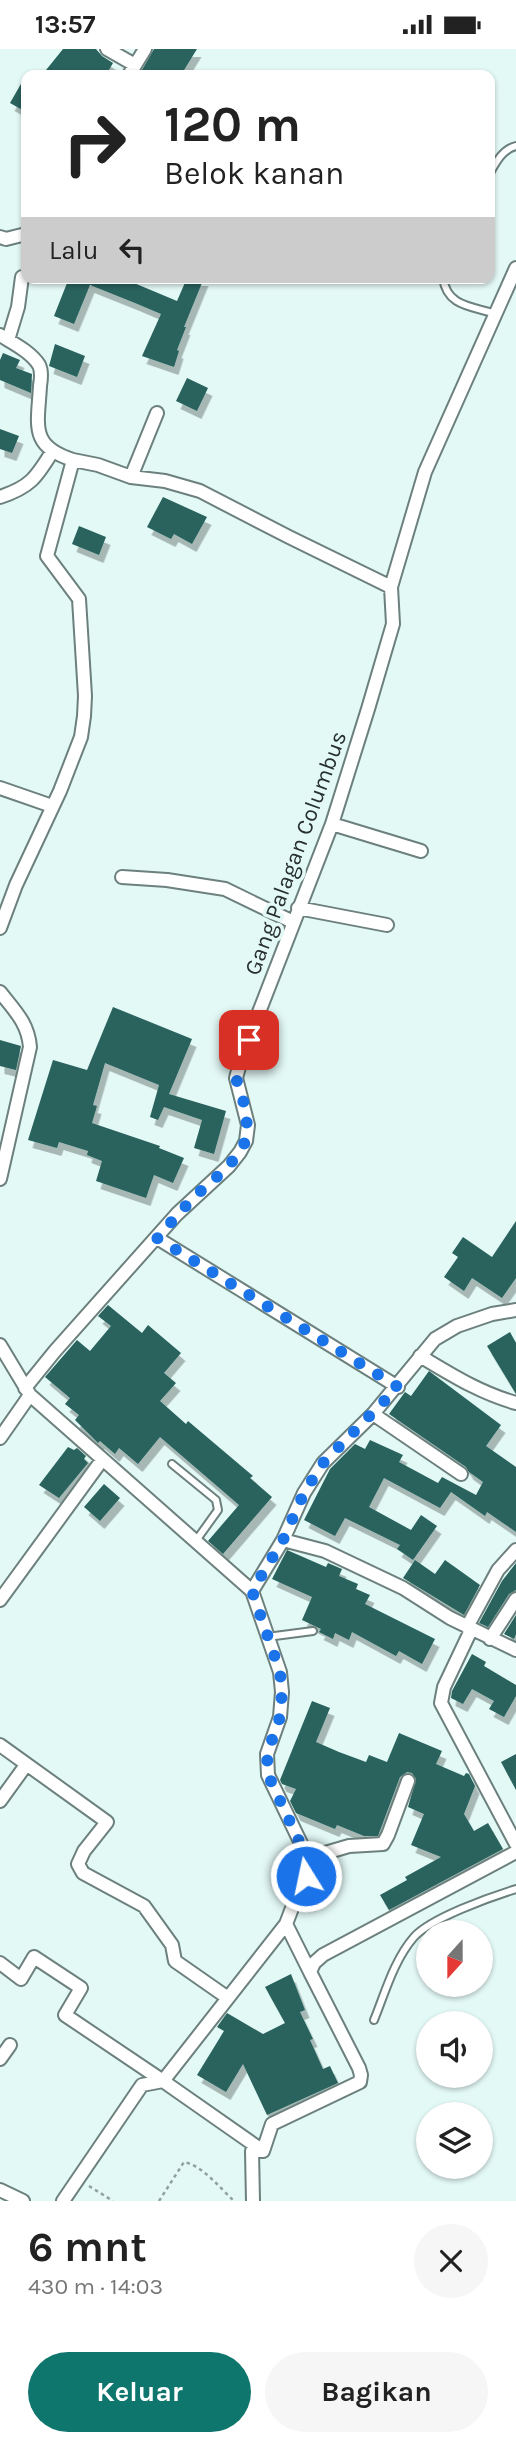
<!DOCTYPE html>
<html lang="id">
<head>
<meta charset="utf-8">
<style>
  body { margin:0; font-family:Karla,sans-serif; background:#f6f6f6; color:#222; height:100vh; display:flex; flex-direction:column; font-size:26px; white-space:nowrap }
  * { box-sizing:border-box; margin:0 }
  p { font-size:23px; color:#767676 }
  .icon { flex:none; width:38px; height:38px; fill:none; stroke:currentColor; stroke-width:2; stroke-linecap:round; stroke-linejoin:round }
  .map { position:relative; height:2152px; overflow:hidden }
  .drawer { display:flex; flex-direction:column; background:#fff; flex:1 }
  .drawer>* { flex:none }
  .banner { position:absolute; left:21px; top:21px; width:474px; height:214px; border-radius:14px; box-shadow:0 2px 5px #0004; background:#fff; color:#222; overflow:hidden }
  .needle { width:46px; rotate:201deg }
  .buttons { position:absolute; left:416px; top:1871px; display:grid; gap:14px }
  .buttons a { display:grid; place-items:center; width:77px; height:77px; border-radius:50%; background:#fff; box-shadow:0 2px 5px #0004; font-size:35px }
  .pin { position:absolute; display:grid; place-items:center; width:60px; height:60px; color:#fff; margin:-30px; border-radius:14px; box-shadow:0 4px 10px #0006 }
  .me { position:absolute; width:77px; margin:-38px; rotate:350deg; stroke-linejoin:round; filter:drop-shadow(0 0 5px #0008) }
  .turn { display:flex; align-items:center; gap:24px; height:147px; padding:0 28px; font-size:32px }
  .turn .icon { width:91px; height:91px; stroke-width:2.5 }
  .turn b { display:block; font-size:49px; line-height:60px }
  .then { display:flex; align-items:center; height:66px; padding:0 28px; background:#0003; gap:14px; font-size:26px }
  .round { display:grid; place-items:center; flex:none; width:74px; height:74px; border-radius:37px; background:#f6f6f6 }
  .head { display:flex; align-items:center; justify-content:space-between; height:119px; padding:0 28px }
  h1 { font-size:42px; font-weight:700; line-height:52px }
  .button { display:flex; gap:14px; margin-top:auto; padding:14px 28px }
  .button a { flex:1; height:80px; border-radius:42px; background:#0f766e; color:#fff; font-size:28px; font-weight:700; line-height:80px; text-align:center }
  .button a+a { background:#f6f6f6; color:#222 }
  .status { display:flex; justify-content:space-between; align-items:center; height:49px; padding:0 35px; background:#fff; direction:ltr }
  .status svg { height:19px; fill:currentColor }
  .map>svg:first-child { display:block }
</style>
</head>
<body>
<div class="status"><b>13:57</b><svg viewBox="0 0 49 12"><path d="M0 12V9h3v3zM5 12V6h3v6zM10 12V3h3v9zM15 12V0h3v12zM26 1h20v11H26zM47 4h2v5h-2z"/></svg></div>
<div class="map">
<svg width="516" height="2152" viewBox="0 0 516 2152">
  <defs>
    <filter id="shadow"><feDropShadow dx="4.5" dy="8" stdDeviation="0" flood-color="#0004"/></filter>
  </defs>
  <rect width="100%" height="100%" fill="#e3f9f6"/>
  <path fill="#29625d" filter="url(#shadow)" d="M 63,0 L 96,0 L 102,7 L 113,14 L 106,26 L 42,26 Z
    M 154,0 L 197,0 L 181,26 L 139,26 Z
    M 26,26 L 26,63 L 10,54 Z
    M 69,229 L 136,229 L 134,234 L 177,252 L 187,229 L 204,229 L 184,278 L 186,278 L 177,301 L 179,302 L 174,318 L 142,307 L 161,265 L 135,254 L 90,236 L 74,275 L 54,267 Z
    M 55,295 L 85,307 L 77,328 L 49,317 Z
    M 3,304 L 20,311 L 16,319 L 32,325 L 31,344 L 0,331 L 0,311 Z
    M 187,329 L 208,339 L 197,362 L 176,352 Z
    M 0,380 L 19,387 L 12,404 L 0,400 Z
    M 163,448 L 207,468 L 192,495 L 174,485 L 171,490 L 147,478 Z
    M 79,477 L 106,488 L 99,506 L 72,495 Z
    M 113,958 L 192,990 L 169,1045 L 226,1062 L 214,1105 L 194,1099 L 202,1071 L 164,1058 L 158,1071 L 150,1068 L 159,1036 L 105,1014 L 93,1056 L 97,1057 L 92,1074 L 160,1097 L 159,1099 L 184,1109 L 173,1134 L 154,1126 L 146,1149 L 96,1132 L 102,1112 L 87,1106 L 88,1102 L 59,1093 L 57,1099 L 28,1091 L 53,1011 L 87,1021 Z
    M 0,991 L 21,997 L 16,1021 L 0,1017 Z
    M 516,1172 L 516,1229 L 502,1249 L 472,1229 L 464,1242 L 444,1228 L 458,1208 L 452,1204 L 463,1188 L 492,1208 Z
    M 108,1256 L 142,1284 L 148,1276 L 181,1304 L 164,1324 L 176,1334 L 160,1352 L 186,1375 L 188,1372 L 253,1427 L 250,1429 L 272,1448 L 223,1505 L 208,1492 L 239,1456 L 160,1388 L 138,1415 L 119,1399 L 115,1405 L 100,1392 L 98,1394 L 75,1371 L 79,1366 L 65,1355 L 70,1349 L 45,1328 L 77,1291 L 90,1302 L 111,1277 L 98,1267 Z
    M 510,1283 L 516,1294 L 516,1345 L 487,1297 Z
    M 429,1322 L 501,1376 L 486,1397 L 516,1418 L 516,1483 L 487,1463 L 485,1467 L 451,1443 L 440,1459 L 384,1429 L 369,1458 L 411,1481 L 421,1466 L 437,1477 L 413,1511 L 397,1500 L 400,1496 L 345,1469 L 335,1487 L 304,1471 L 330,1420 L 355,1395 L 365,1400 L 370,1391 L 403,1406 L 399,1413 L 438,1434 L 442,1428 L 476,1446 L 483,1433 L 469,1423 L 466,1418 L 389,1365 L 405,1343 L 411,1347 Z
    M 68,1398 L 74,1401 L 77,1399 L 86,1407 L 84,1410 L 88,1414 L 59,1449 L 39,1436 Z
    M 104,1435 L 120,1449 L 100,1472 L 84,1458 Z
    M 287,1501 L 326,1518 L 328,1514 L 342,1520 L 339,1527 L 358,1535 L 356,1540 L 370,1546 L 365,1555 L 435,1590 L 422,1615 L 399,1602 L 396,1607 L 352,1583 L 349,1591 L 335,1584 L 333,1590 L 319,1583 L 321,1580 L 302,1571 L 312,1548 L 272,1530 Z
    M 415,1511 L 435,1525 L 445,1511 L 480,1536 L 464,1566 L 403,1529 Z
    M 516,1514 L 516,1541 L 509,1545 L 488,1578 L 479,1574 L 502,1532 Z
    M 516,1566 L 516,1585 L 514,1590 L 504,1585 Z
    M 472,1605 L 486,1613 L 484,1617 L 516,1636 L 516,1647 L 504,1668 L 489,1660 L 494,1652 L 472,1640 L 463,1655 L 451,1649 L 452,1642 Z
    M 312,1652 L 330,1659 L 316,1693 L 339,1703 L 366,1713 L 369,1706 L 387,1713 L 399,1684 L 442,1702 L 436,1715 L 464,1727 L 466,1724 L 469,1725 L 475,1737 L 464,1765 L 474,1782 L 488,1774 L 503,1800 L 389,1861 L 380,1846 L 407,1831 L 405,1828 L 441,1808 L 411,1796 L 424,1765 L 408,1758 L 416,1730 L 412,1724 L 407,1723 L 400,1728 L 378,1787 L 364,1787 L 337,1776 L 335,1780 L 296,1764 L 290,1752 L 296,1740 L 282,1735 L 280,1731 Z
    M 516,1705 L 516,1741 L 501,1713 Z
    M 291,1925 L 305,1961 L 300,1963 L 313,1990 L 310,1991 L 323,2020 L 330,2017 L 338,2034 L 267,2066 L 243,2015 L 226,2043 L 197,2026 L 224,1982 L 217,1978 L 227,1964 L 263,1985 L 285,1974 L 265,1938 Z"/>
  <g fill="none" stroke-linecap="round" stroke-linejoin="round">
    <defs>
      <path id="lane" d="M 490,124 C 496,113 503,100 516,97
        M 443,229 C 447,258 472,257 496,265
        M 172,1415 L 216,1451 L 218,1461 L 195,1493
        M 267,1588 L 313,1582
        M 374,1971 C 385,1944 394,1911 414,1888 C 431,1869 490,1848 516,1840"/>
      <path id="street" d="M 107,0 L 135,16
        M 129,26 L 145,0
        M 0,188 L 6,190 L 26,185
        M 0,286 C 13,294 31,303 39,316 C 42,322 41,331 40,337 C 38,376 29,397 73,411
        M 8,291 L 18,258 L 22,228
        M 131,428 L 157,364
        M 0,448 C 30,438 36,429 52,403
        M 0,739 L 52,757
        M 332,775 L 421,802
        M 122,828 L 167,831 L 225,840 L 293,873
        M 298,859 L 387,876
        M 0,879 L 16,836 L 60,742 L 81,688 L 84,667 L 85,647 L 79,550 L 47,507 L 73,411 L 98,416 L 131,428 L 165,432 L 200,442 L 289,488 L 391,538
        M 0,943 C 15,962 28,974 30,998 L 0,1130
        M 157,1189 L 398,1338
        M 0,1296 L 30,1346 L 252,1542
        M 420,1307 C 452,1326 480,1344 516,1354
        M 25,1339 L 55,1302 L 177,1165 L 229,1117 L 240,1103 L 246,1092 L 248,1076 L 236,1029 L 242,1007 L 332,775 L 368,660 L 393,575 L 391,538 L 425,423 L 516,219
        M 373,1365 L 461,1425
        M 0,1389 L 30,1346
        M 283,1491 L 325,1502 L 403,1539 L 450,1569 L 516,1601
        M 0,1551 L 102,1411
        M 467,1578 L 498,1521 L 516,1501
        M 471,1581 L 444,1638 L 441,1654 L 516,1795
        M 490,1590 L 516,1550
        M 0,1696 L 107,1773 L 84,1802 L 78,1815 L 83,1824 L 144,1857 L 172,1896 L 175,1912 L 228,1949
        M 0,1752 L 26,1716
        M 308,1809 L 349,1797 L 383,1795 L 388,1786 L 408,1732
        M 286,1875 L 310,1923
        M 0,1914 L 21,1930 L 34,1908 L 81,1939 L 65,1966 L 163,2032
        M 0,2010 L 10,1996
        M 263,2102 L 163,2032 L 286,1875 L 308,1817 L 308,1809 L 268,1726 L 267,1705 L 280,1668 L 282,1643 L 280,1623 L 252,1542 L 283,1491 L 304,1444 L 323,1414 L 373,1365 L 435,1290 L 457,1277 L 492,1265 L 516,1261
        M 0,2141 L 23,2152
        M 63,2152 L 142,2036 L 163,2032
        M 253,2152 L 252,2102 L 263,2102 L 272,2075 L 360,2033 L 361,2026 L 359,2019 L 310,1923 L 314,1914 L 323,1906 L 516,1803"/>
    </defs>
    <use href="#lane" stroke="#6c807d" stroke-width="10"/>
    <use href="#street" stroke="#6c807d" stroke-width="16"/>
    <path stroke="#90a09e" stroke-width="2.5" stroke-dasharray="3.5 3.5" stroke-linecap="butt" d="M 89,2137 L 113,2152
      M 159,2152 L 184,2113 C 203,2117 220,2139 234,2152"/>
    <use href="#lane" stroke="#fff" stroke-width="6"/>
    <use href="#street" stroke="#fff" stroke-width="12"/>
  </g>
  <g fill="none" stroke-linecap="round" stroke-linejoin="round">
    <path stroke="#1a73e8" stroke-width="12" stroke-dasharray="0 21.6" d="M 249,991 L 236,1029 L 247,1064 L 246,1092 L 229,1117 L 193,1149 L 157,1189 L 398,1338 L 323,1414 L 304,1444 L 283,1491 L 252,1542 L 280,1623 L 282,1643 L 280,1668 L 267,1705 L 268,1726 L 307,1809 L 306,1827"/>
  </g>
  <g text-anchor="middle" stroke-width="7" stroke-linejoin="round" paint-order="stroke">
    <g font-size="23" fill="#272f2f" stroke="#e3f9f6">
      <text transform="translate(295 804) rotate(-70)" y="8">Gang Palagan Columbus</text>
    </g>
  </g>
</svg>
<div class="buttons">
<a><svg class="needle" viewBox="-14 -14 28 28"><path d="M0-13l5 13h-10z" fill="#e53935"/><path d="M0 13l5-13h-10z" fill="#767676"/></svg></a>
<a><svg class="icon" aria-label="sound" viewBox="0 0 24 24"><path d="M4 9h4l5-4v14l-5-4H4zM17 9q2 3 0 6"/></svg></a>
<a><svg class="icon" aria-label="layers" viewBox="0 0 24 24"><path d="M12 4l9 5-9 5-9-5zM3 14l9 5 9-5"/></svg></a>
</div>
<div class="pin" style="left:249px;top:991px;background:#d93025"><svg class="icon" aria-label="arrive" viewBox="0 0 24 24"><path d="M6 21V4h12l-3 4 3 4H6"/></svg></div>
<svg class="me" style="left:306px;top:1827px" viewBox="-20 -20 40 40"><circle r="17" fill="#1a73e8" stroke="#fff" stroke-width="3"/><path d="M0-11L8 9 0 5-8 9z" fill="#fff"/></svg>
<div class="banner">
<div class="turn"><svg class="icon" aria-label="right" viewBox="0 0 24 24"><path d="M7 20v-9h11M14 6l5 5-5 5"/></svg><div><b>120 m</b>Belok kanan</div></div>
<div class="then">Lalu<svg class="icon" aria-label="left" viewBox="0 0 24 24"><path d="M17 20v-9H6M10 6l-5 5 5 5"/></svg></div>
</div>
</div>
<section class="drawer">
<div class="head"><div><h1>6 mnt</h1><p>430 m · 14:03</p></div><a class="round"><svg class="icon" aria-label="close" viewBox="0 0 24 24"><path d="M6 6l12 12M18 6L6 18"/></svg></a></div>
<div class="button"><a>Keluar</a><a>Bagikan</a></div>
</section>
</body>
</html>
